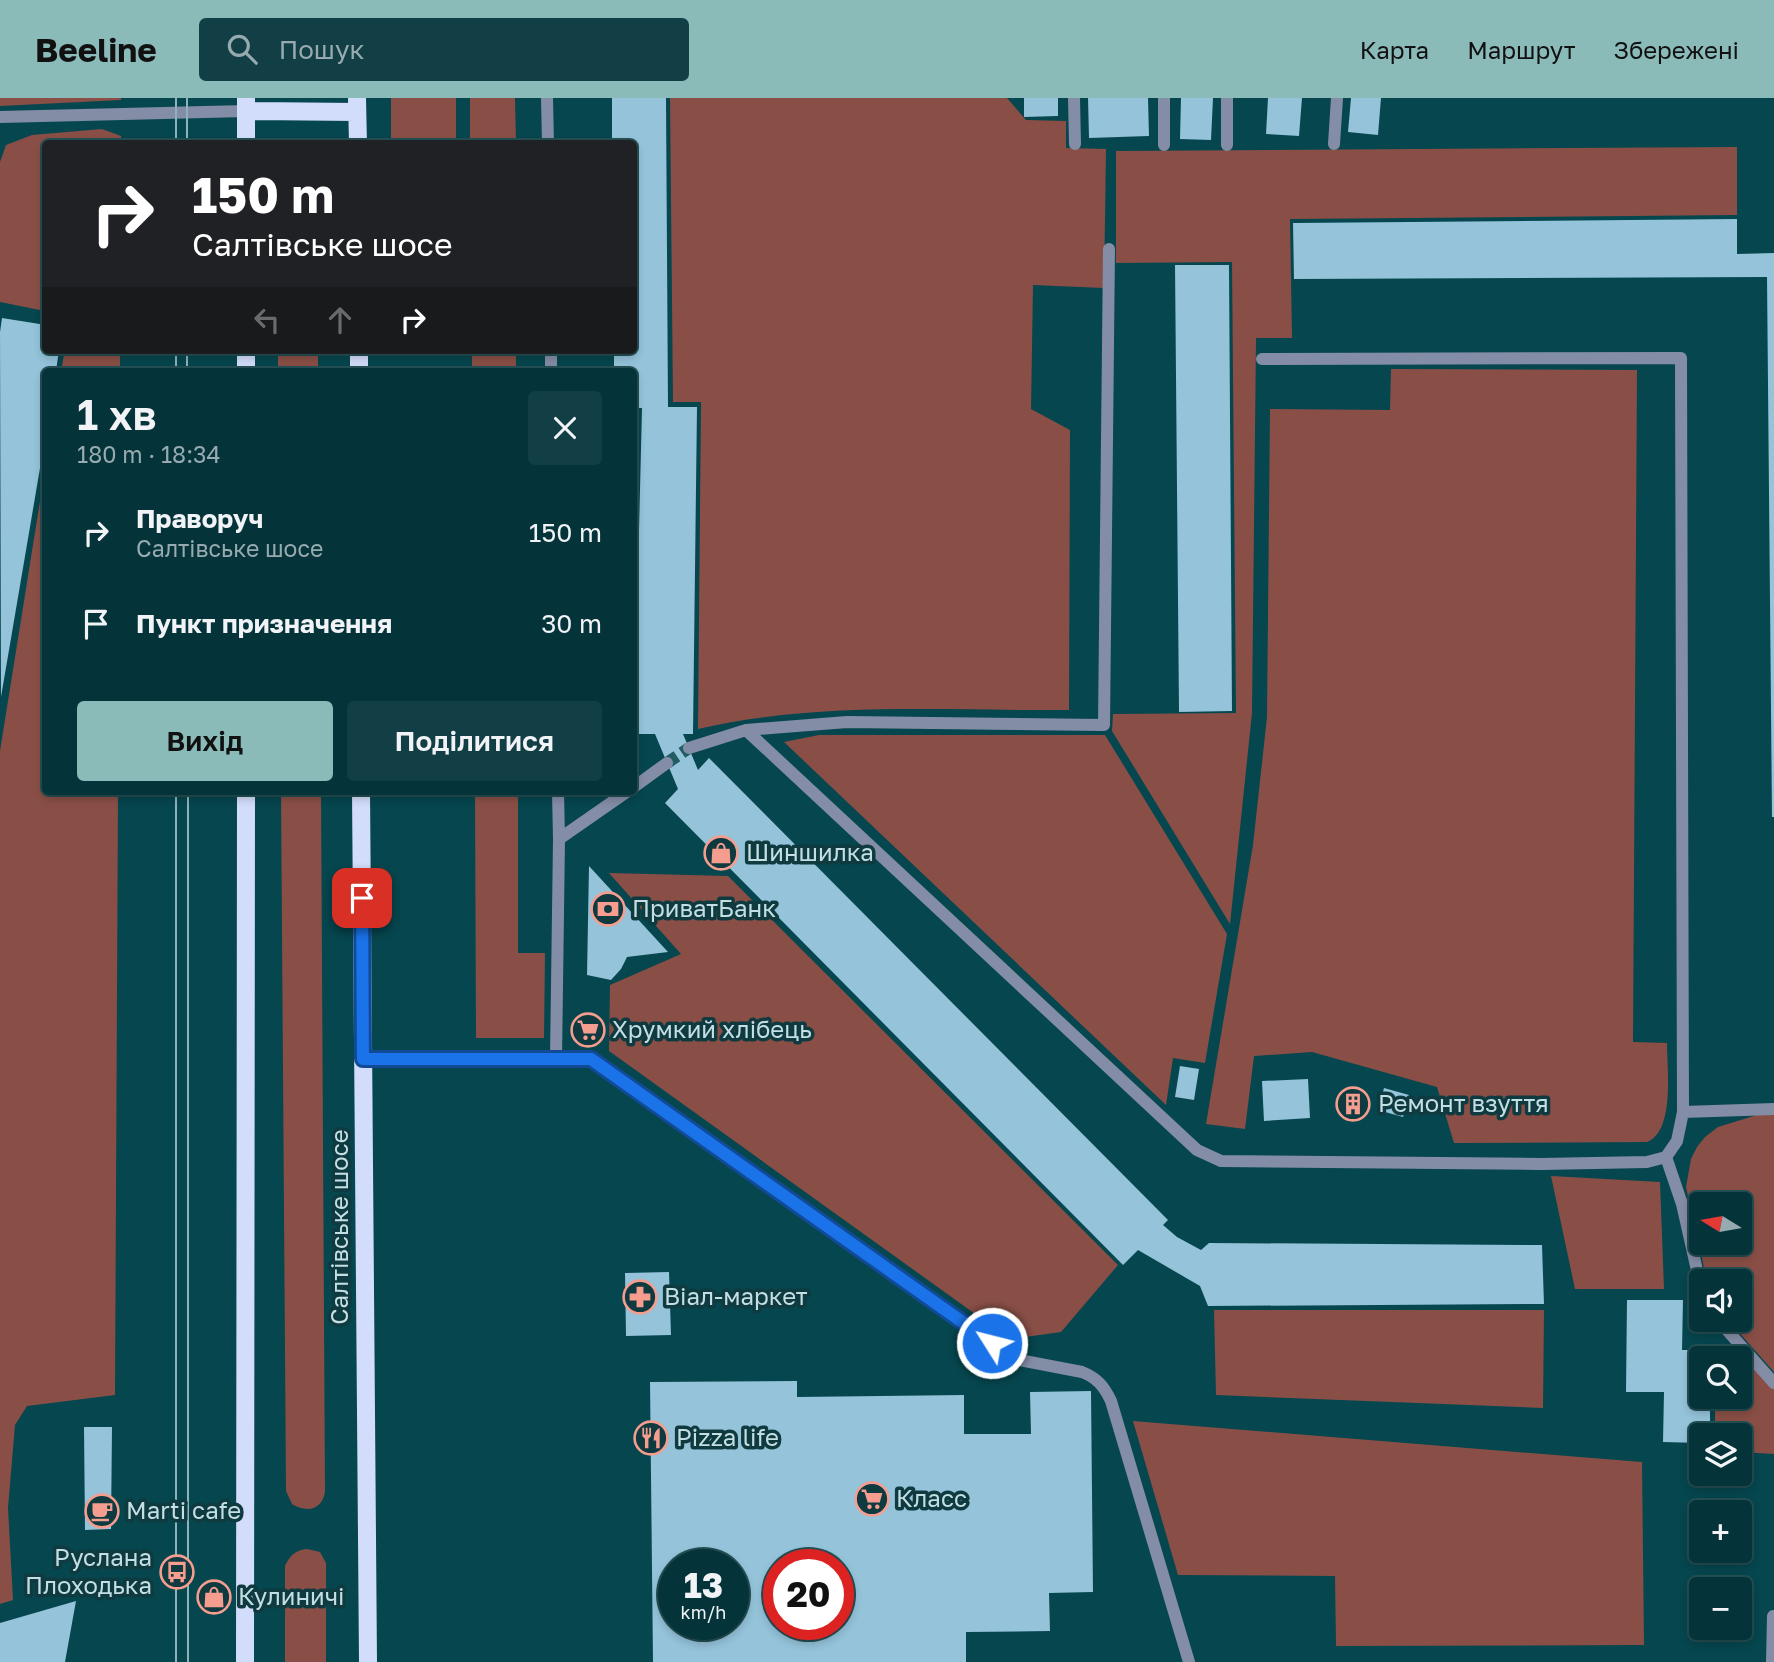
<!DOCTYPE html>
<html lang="uk">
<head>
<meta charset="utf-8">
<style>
  body { margin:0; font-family:"Golos Text",sans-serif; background:#123f45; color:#f1f3f6; height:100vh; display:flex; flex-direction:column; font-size:26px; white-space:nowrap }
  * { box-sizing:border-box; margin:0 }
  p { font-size:23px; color:#97aaaf }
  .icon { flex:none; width:38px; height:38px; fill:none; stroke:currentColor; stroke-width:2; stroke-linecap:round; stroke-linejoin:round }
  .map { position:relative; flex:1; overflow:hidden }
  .side { position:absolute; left:42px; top:270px; width:595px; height:427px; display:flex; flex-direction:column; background:#04343a; border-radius:7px; box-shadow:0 4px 10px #0003,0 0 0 2px #254f54 }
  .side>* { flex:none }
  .guide { position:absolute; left:42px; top:42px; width:595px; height:214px; border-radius:7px; box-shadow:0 4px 10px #0003,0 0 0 2px #254f54; background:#202124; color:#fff; overflow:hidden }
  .needle { width:46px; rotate:281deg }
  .fabs { position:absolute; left:1689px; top:1094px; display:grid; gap:14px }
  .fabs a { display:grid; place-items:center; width:63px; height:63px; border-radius:7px; background:#04343a; box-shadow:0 4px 10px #0003,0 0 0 2px #254f54; font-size:35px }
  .speed { position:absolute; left:658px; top:1451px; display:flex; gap:14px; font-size:35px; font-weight:700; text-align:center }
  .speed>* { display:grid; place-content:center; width:91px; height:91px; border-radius:50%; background:#04343a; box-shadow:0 4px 10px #0003,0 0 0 2px #254f54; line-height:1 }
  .speed small { font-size:18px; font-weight:400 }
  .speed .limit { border:10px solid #d22; background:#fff; color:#111 }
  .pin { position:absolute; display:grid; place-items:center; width:60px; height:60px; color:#fff; margin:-30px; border-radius:14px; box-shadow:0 4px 10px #0006 }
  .me { position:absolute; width:77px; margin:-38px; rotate:306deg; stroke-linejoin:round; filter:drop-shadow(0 0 5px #0008) }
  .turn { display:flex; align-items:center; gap:24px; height:147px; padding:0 35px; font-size:32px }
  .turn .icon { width:91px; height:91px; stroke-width:2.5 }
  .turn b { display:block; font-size:49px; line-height:60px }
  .lanes { display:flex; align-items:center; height:66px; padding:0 35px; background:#0003; justify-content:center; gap:35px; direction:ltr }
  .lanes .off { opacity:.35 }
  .round { display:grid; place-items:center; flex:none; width:74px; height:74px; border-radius:7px; background:#123f45 }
  .summary { display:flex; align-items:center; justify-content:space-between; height:119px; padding:0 35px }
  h1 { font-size:42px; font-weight:600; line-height:52px }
  .action { display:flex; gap:14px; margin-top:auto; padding:14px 35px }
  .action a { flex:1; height:80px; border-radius:7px; background:#8bbbb9; color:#111; font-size:28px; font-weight:600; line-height:80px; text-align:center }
  .action a+a { background:#123f45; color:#f1f3f6 }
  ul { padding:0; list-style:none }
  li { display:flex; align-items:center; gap:21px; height:91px; padding:0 35px }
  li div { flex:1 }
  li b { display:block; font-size:26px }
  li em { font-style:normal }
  header { display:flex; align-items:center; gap:42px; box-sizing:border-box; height:98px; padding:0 35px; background:#8bbbb9; color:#111 }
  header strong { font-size:33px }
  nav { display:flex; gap:38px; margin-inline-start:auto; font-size:24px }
  .search { width:490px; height:63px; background:#123f45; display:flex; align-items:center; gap:18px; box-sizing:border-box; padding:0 24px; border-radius:7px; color:#97aaaf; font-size:26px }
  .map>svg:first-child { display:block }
</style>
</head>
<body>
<header>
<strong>Beeline</strong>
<div class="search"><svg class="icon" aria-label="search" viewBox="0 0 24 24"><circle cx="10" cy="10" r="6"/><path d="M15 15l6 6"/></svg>Пошук</div>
<nav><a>Карта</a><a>Маршрут</a><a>Збережені</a></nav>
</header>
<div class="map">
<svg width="1774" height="1564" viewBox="0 0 1774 1564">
  <rect width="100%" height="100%" fill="#06464e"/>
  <path fill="#894f46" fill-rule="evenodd" d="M 0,0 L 121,0 L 121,2 L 0,8 Z
    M 391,0 L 456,0 L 456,45 L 391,45 Z
    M 470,0 L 515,0 L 516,45 L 470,45 Z
    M 670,0 L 1007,0 L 1026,22 L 1066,23 L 1066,50 L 1106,51 L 1104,190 L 1033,187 L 1031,311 L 1070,332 L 1069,612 C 947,613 817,603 698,631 L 701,304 L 673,304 Z
    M 102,31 L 121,38 L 121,45 L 46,46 L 45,213 L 0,204 L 0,64 L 6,47 L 32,37 Z
    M 1737,49 L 1737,117 L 1290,121 L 1292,240 L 1256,240 L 1252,615 L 1230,826 L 1112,633 L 1113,616 L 1236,615 L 1232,164 L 1116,165 L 1116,53 Z
    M 65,252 L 120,252 L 120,273 L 61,273 Z
    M 278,252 L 318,252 L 318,273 L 278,273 Z
    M 472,252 L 516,252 L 516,273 L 472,273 Z
    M 1391,271 L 1637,272 L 1633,944 L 1667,945 C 1667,971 1675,1033 1647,1044 L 1454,1045 L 1437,989 L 1312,954 L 1254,958 L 1245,1031 L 1206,1026 L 1253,747 L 1267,619 L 1270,311 L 1390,312 Z
    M 45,372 L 46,693 L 118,693 L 115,1297 L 27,1308 L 15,1327 L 8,1410 L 13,1502 L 0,1506 L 0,653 Z
    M 819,637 L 1105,637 L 1227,836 L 1205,965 L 1173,960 L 1166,1007 L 784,644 Z
    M 281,693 L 321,693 L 325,1394 C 322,1412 307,1415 292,1406 L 286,1393 Z
    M 475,693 L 518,693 L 518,855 L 545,855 L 544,940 L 476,940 Z
    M 609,775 L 728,778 L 1118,1167 L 1061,1234 L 1010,1241 L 609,953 L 610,887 L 681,856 Z
    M 1774,1016 L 1774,1274 L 1728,1222 L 1740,1222 L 1740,1183 L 1707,1183 L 1686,1089 L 1691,1061 L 1697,1049 L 1705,1039 L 1718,1029 L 1757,1017 ZM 1701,1106 L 1740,1106 L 1740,1144 L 1701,1144 Z
    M 1551,1078 L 1660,1084 L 1664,1191 L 1575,1191 Z
    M 1214,1212 L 1544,1212 L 1543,1310 L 1216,1297 Z
    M 1715,1247 L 1735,1248 L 1774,1291 L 1774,1356 L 1740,1354 L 1740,1337 L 1715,1337 L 1715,1299 L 1740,1298 L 1740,1260 L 1715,1260 Z
    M 1133,1323 L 1642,1364 L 1644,1547 L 1336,1548 L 1335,1478 L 1178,1477 Z
    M 307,1451 L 320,1454 L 326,1465 L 326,1564 L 285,1564 L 285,1468 C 290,1457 296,1452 307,1451 Z"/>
  <path fill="#94c3da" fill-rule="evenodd" d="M 612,0 L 666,0 L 668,309 L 697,309 L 693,636 L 683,636 L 698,672 L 709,660 L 1168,1122 L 1163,1127 L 1177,1139 L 1201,1152 L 1209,1145 L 1542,1147 L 1544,1206 L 1208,1208 L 1200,1188 L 1138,1152 L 1123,1167 L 665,705 L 678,691 L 655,636 L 634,636 L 642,310 L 634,310 L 634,273 L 614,273 L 614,252 L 634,252 L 634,46 L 612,46 Z
    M 1024,0 L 1058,0 L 1058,18 L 1024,19 Z
    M 1088,0 L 1148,0 L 1149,38 L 1089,40 Z
    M 1181,0 L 1213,0 L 1211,42 L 1180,41 Z
    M 1268,0 L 1302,0 L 1299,38 L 1266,36 Z
    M 1351,0 L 1381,0 L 1378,37 L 1348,34 Z
    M 1737,121 L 1737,156 L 1774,155 L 1774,719 L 1772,719 L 1767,179 L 1294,181 L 1293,125 Z
    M 1175,167 L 1229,167 L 1232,613 L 1179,614 Z
    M 2,220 L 46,227 L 46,252 L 59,252 L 56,273 L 46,273 L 46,335 L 1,599 L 0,234 Z
    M 589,768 L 668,854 L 627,859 L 621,871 L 611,882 L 587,877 Z
    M 1180,968 L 1199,971 L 1194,1002 L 1175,999 Z
    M 1308,981 L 1310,1020 L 1264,1023 L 1262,983 Z
    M 1384,990 L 1409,997 L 1403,1019 L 1378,1012 Z
    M 1344,999 L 1363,1000 L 1362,1013 L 1343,1012 Z
    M 669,1174 L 671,1237 L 626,1238 L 625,1175 Z
    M 1627,1202 L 1683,1202 L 1682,1252 L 1710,1252 L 1710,1260 L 1701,1260 L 1701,1298 L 1710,1298 L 1710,1337 L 1701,1337 L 1701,1345 L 1663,1344 L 1664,1294 L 1626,1294 Z
    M 797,1283 L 797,1299 L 964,1297 L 964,1336 L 1031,1336 L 1030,1294 L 1091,1293 L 1093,1494 L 1049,1495 L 1050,1533 L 966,1534 L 966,1564 L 653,1564 L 650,1284 ZM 674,1466 L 733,1466 L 733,1526 L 674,1526 ZM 779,1466 L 838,1466 L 838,1526 L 779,1526 Z
    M 84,1329 L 112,1329 L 111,1431 L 85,1432 Z
    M 76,1503 L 65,1564 L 0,1564 L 0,1525 Z"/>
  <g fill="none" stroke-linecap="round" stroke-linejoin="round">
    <path stroke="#225d64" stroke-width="12" stroke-dasharray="12 6" stroke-linecap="butt" d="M 667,665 L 689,650"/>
    <path stroke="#848da6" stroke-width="12" d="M 547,0 L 548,46
      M 1074,0 L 1075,46
      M 0,19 L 246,13
      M 1334,46 L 1337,0
      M 1164,47 L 1164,0
      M 1227,47 L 1227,0
      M 551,252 L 551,273
      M 1262,261 L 1681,260 L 1683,1014 L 1774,1011
      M 746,632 L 847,624 L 1104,627 L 1109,151
      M 689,650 L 746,632 L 1197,1052 L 1221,1063 L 1541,1066 L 1647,1064 L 1666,1059 L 1677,1043 L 1683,1014
      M 634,689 L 667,665
      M 558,693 L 559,741
      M 363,961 L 591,961 L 1014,1261 L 1082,1274 C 1097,1280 1104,1288 1111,1303 L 1189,1564
      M 556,961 L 559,741 L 628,693
      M 1666,1059 L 1682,1106 L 1701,1190
      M 1718,1222 L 1774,1285
      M 1772,1564 L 1773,1518"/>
    <path stroke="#d2ddfb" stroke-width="18" d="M 357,0 L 358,46
      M 246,13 L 357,14
      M 246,46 L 246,0
      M 246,252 L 246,273
      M 359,252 L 359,273
      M 361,693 L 368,1564
      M 245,1564 L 246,693"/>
    <path stroke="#8db3b9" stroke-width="2" d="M 176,0 L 176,46
      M 187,0 L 187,46
      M 176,252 L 176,273
      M 187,252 L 187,273
      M 188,693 L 188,1564
      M 176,1564 L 176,693"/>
  </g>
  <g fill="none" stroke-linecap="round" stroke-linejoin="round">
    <defs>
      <path id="route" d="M 362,800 L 363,961 L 591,961 L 992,1245"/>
    </defs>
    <use href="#route" stroke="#114b97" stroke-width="18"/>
    <use href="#route" stroke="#1a73e8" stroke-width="12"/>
  </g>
  <defs>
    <symbol id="shop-ring" viewBox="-11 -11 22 22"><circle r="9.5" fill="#0e3a40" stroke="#f59d8f" stroke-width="1.5"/><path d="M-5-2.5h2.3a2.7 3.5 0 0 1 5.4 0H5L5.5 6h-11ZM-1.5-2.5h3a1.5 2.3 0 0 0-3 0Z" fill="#f59d8f"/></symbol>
    <symbol id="bank-ring" viewBox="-11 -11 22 22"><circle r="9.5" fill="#0e3a40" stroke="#f59d8f" stroke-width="1.5"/><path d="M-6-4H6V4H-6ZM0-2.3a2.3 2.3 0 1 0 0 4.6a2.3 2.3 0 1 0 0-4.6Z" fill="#f59d8f"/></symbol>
    <symbol id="supermarket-ring" viewBox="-11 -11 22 22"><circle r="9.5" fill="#0e3a40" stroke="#f59d8f" stroke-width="1.5"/><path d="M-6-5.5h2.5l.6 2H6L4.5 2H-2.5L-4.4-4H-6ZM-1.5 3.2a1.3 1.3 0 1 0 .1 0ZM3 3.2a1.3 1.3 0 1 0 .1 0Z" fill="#f59d8f"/></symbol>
    <symbol id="building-ring" viewBox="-11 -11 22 22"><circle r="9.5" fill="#0e3a40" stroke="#f59d8f" stroke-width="1.5"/><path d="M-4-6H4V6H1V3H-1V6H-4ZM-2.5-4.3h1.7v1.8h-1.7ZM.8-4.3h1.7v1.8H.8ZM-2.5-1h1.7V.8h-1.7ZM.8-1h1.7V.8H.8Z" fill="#f59d8f"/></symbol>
    <symbol id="pharmacy-ring" viewBox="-11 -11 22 22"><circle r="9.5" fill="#0e3a40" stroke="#f59d8f" stroke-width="1.5"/><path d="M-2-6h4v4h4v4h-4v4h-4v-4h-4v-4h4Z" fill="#f59d8f"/></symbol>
    <symbol id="restaurant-ring" viewBox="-11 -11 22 22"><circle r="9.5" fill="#0e3a40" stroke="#f59d8f" stroke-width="1.5"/><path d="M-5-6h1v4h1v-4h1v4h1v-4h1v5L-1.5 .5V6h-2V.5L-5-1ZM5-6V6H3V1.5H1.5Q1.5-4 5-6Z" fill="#f59d8f"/></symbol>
    <symbol id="cafe-ring" viewBox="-11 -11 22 22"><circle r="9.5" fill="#0e3a40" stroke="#f59d8f" stroke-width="1.5"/><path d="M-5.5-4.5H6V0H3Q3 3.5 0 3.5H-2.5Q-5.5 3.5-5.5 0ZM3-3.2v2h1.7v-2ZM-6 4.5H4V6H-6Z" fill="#f59d8f"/></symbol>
    <symbol id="bus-ring" viewBox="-11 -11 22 22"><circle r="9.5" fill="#0e3a40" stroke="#f59d8f" stroke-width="1.5"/><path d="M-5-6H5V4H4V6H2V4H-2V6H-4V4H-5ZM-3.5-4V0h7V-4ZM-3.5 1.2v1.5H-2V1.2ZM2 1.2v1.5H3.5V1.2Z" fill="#f59d8f"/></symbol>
  </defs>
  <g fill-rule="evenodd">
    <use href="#shop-ring" x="702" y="736" width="38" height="38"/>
    <use href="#bank-ring" x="589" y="792" width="38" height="38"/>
    <use href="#supermarket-ring" x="569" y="913" width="38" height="38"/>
    <use href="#building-ring" x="1334" y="987" width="38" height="38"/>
    <use href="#pharmacy-ring" x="621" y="1180" width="38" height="38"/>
    <use href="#restaurant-ring" x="632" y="1321" width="38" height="38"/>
    <use href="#supermarket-ring" x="853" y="1382" width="38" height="38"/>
    <use href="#cafe-ring" x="83" y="1394" width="38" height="38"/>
    <use href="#bus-ring" x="158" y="1455" width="38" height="38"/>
    <use href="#shop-ring" x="195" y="1480" width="38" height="38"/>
  </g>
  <g text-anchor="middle" stroke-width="7" stroke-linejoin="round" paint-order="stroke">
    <g font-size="24" fill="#c3dfe4" stroke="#0e3a40" text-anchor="start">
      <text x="746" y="763">Шиншилка</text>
      <text x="632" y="819">ПриватБанк</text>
      <text x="612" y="940">Хрумкий хлібець</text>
      <text x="1378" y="1014">Ремонт взуття</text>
      <text x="664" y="1207">Віал-маркет</text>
      <text x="676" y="1348">Pizza life</text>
      <text x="896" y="1409">Класс</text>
      <text x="126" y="1421">Marti cafe</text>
      <text x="152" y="1468" text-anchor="end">Руслана<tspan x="152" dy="28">Плоходька</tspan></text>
      <text x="238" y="1507">Кулиничі</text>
    </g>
    <g font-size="24" fill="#c3dfe4" stroke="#0e3a40">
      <text transform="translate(340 1129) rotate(-90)" y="8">Салтівське шосе</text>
    </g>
  </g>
</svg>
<div class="fabs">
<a><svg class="needle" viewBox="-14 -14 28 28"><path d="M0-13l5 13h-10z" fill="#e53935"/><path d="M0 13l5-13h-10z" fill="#97aaaf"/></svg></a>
<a><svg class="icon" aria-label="sound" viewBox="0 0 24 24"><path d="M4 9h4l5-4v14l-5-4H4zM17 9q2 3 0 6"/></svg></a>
<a><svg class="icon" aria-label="search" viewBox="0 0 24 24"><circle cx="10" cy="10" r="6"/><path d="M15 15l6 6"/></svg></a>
<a><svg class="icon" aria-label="layers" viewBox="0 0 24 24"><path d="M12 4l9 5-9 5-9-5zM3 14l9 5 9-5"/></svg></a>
<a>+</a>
<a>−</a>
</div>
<div class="speed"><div>13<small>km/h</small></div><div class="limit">20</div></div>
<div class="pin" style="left:362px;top:800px;background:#d93025"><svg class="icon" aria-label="arrive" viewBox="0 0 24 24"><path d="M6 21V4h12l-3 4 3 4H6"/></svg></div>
<svg class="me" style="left:992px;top:1245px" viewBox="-20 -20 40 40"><circle r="17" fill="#1a73e8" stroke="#fff" stroke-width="3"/><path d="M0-11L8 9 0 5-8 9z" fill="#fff"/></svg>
<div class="guide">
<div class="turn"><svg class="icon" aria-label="right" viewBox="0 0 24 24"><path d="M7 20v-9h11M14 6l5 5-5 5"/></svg><div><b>150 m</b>Салтівське шосе</div></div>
<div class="lanes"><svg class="icon off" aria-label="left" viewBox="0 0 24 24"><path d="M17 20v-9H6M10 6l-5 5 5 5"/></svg><svg class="icon off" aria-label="ahead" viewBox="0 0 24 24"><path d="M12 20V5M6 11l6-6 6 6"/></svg><svg class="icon" aria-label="right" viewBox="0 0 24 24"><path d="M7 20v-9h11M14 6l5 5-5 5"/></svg></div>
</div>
<section class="side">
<div class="summary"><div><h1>1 хв</h1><p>180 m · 18:34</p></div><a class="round"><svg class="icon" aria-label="close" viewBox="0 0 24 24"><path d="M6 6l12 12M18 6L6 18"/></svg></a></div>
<ul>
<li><svg class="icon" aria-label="right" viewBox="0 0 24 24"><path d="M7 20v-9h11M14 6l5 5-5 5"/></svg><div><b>Праворуч</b><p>Салтівське шосе</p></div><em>150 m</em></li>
<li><svg class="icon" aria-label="arrive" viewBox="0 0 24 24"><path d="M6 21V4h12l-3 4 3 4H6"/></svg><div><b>Пункт призначення</b></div><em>30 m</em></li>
</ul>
<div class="action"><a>Вихід</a><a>Поділитися</a></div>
</section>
</div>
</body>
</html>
